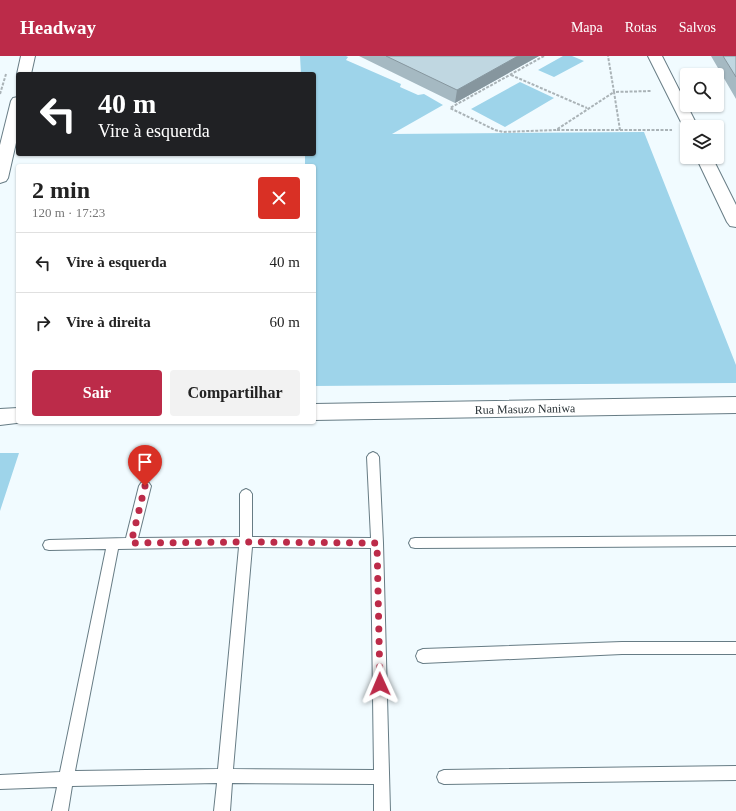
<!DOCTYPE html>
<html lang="pt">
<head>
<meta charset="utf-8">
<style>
  body { margin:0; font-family:Georgia,serif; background:#f2f2f2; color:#222; height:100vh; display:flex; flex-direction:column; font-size:15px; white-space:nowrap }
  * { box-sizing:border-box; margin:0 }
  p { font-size:13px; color:#767676 }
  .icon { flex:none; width:22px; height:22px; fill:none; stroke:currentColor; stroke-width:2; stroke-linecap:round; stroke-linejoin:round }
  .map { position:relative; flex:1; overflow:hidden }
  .drawer { position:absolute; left:16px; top:108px; width:300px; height:260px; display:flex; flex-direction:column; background:#fff; border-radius:4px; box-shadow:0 1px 3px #0004 }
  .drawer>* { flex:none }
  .hud { position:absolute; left:16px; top:16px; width:300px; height:84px; border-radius:4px; box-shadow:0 1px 3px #0004; background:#202124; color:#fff; overflow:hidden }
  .buttons { position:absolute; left:680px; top:12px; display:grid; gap:8px }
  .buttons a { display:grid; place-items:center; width:44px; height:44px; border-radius:4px; background:#fff; box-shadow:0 1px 3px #0004; font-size:20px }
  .pin { position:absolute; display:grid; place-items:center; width:34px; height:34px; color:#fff; margin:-41px -17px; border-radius:50% 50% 50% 0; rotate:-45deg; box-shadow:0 0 4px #0007 }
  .pin .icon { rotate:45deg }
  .me { position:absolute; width:44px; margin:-22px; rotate:359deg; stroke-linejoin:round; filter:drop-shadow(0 0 3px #0008) }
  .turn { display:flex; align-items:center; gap:14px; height:84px; padding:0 16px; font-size:18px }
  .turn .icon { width:52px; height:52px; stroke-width:2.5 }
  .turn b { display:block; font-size:28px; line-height:34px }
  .round { display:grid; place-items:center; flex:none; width:42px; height:42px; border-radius:4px; background:#f2f2f2 }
  .summary { display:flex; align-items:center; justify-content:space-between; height:68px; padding:0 16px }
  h1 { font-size:24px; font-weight:700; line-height:30px }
  .button { display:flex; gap:8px; margin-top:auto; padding:8px 16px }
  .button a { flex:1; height:46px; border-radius:4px; background:#bc2b49; color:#fff; font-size:16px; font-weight:700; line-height:46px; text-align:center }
  .button a+a { background:#f2f2f2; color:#222 }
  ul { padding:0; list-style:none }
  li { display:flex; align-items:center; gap:12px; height:60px; padding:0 16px; border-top:1px solid #e0e0e0 }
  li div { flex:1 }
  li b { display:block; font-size:15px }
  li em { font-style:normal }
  header { display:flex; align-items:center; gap:24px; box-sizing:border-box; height:56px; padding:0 20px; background:#bc2b49; color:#fff }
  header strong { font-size:19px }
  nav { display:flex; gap:22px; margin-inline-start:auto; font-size:14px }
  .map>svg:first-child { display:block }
</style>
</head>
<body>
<header>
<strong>Headway</strong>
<nav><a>Mapa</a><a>Rotas</a><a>Salvos</a></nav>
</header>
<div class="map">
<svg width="736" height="755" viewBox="0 0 736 755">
  <rect width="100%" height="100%" fill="#f1fbff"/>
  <path fill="#9ed4ea" d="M 300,0 L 346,0 L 348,1 L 346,4 L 401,28 L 400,31 L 418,39 L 424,38 L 443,49 L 392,78 L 644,76 L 736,309 L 736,327 L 314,330 L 314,110 L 305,110 L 305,98 L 314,98 L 314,18 L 301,18 Z
    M 563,0 L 572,0 L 584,5 L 554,21 L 538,14 Z
    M 520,26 L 554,42 L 505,71 L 471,53 Z
    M 0,397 L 19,397 L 0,455 Z"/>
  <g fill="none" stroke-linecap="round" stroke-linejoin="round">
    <defs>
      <path id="service" d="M 373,396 L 377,398 L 379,401 L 383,487 L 390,755 L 374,755 L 374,728 L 232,727 L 230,755 L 214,755 L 217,727 L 72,730 L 68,755 L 52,755 L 57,731 L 0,733 L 0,719 L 60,716 L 106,493 L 49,494 L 45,493 L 43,489 L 45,485 L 49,484 L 126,482 L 139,430 L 141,427 L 145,425 L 149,427 L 151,430 L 138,482 L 240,481 L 240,438 L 242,435 L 246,433 L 250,435 L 252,438 L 252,481 L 371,482 L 367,401 L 369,398 ZM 239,491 L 218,713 L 75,715 L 118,493 ZM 252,491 L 371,492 L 374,714 L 233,713 Z
        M 736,480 L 736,490 L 415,492 L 411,491 L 409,487 L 411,483 L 415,482 Z
        M 622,586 L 736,586 L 736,598 L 622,598 L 423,607 L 418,605 L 416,600 L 418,595 L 423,593 Z
        M 736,710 L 736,724 L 444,728 L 439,726 L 437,721 L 439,716 L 444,714 Z"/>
      <path id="minor" d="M 648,0 L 662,0 L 698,71 L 687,71 L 687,75 L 685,74 Z
        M 696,101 L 712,101 L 736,149 L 736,171 L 730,170 L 727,166 Z
        M 736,341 L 736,357 L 314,364 L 314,348 Z
        M 18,352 L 18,366 L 25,366 L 0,369 L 0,353 Z"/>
      <path id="primary" d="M 21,0 L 35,0 L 31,18 L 18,18 L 18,19 L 17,18 Z
        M 18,41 L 18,78 L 8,122 L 6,125 L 0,127 L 0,89 L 11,45 L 13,42 Z"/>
    </defs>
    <use href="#service" stroke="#677c85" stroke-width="2"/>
    <use href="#minor" stroke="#677c85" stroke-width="2"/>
    <use href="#primary" stroke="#677c85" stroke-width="2"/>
    <path stroke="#aab3b7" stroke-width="2" stroke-dasharray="3 1.5" stroke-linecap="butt" d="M 544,0 L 450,52 L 495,74 L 503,76 L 556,74 L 614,36 L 608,0
      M 511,19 L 587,52
      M 0,38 L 6,18
      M 557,74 L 672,74
      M 620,74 L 614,36 L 652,35"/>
    <use href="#service" fill="#fff" fill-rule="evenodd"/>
    <use href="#minor" fill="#fff" fill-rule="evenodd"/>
    <use href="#primary" fill="#fff" fill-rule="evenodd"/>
  </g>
  <path fill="#a5b9c2" d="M 359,0 L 539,0 L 455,47 Z
    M 711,0 L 736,0 L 736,43 Z"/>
  <path fill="#86969e" d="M 518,0 L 539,0 L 455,47 L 457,34 Z"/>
  <path fill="#c0d7e1" stroke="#86969e" d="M 386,0 L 518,0 L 457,34 Z
    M 723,0 L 736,0 L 736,21 Z"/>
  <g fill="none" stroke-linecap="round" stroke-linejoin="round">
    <path stroke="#bc2b49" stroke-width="7" stroke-dasharray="0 12.6" d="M 145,430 L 131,487 L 246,486 L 377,487 L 380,628"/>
  </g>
  <g text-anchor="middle" stroke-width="4" stroke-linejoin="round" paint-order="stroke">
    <g font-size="12" fill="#2b3438" stroke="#fff">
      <text transform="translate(525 353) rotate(-1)" y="4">Rua Masuzo Naniwa</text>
    </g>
  </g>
</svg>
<div class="buttons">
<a><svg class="icon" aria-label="search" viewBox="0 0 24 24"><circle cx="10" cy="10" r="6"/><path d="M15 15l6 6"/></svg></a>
<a><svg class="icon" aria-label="layers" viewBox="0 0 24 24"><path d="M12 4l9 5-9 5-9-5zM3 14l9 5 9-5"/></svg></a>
</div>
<div class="pin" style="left:145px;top:430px;background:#d93025"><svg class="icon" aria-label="arrive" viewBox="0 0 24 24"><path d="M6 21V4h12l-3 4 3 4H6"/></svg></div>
<svg class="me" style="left:380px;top:628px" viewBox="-20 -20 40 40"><path d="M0-17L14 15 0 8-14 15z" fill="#bc2b49" stroke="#fff" stroke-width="4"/></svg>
<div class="hud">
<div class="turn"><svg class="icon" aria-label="left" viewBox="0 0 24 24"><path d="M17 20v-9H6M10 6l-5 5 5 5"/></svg><div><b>40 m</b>Vire à esquerda</div></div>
</div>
<section class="drawer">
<div class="summary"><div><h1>2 min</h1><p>120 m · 17:23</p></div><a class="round" style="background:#d93025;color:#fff"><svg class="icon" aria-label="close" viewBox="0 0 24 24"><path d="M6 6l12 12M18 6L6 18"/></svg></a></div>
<ul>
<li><svg class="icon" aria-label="left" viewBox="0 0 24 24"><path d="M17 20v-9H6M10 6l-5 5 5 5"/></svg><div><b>Vire à esquerda</b></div><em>40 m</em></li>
<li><svg class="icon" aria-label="right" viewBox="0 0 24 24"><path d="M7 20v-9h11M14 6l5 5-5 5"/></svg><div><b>Vire à direita</b></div><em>60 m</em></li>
</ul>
<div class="button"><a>Sair</a><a>Compartilhar</a></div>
</section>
</div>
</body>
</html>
